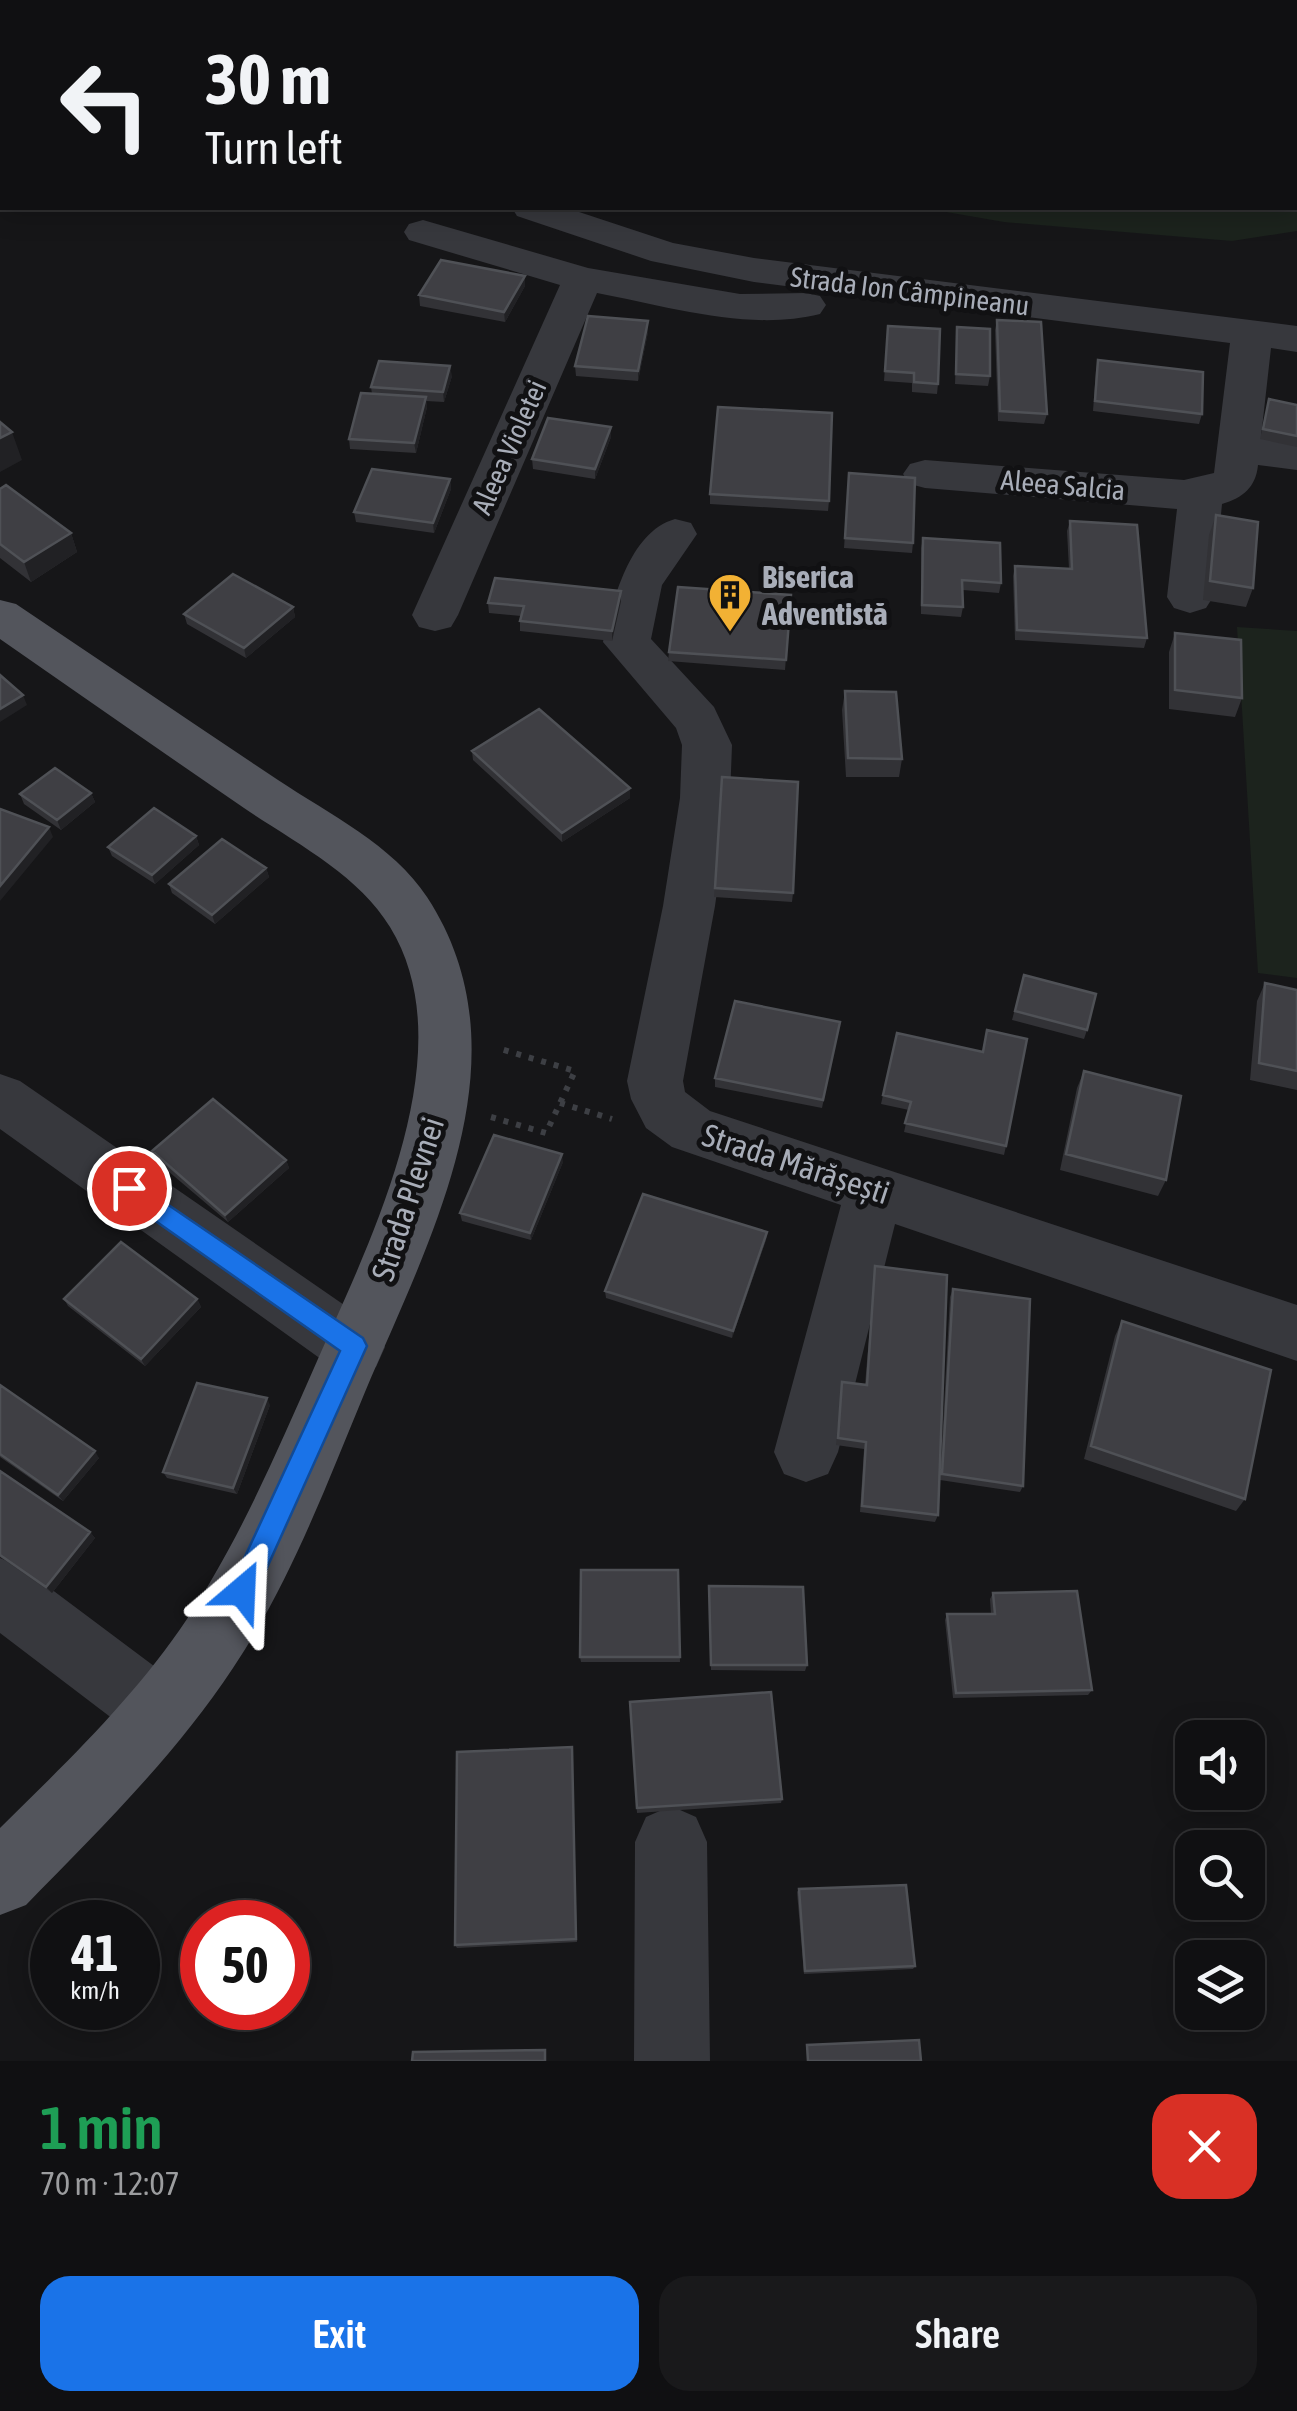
<!DOCTYPE html>
<html lang="en">
<head>
<meta charset="utf-8">
<style>
  body { margin:0; font-family:"Asap Condensed",sans-serif; background:#19191b; color:#f1f3f6; height:100vh; display:flex; flex-direction:column; font-size:38px; white-space:nowrap }
  * { box-sizing:border-box; margin:0 }
  p { font-size:32px; color:#9c9d9f }
  .icon { flex:none; width:55px; height:55px; fill:none; stroke:currentColor; stroke-width:2; stroke-linecap:round; stroke-linejoin:round }
  .map { position:relative; height:2061px; overflow:hidden }
  .sheet { display:flex; flex-direction:column; background:#101012; flex:1 }
  .sheet>* { flex:none }
  .top-card { position:absolute; left:0px; top:0px; width:1298px; height:210px; box-shadow:0 5px 25px #0003,0 0 0 2px #303032; background:#101012; color:#f1f3f6; overflow:hidden }
  .buttons { position:absolute; left:1175px; top:1720px; display:grid; gap:20px }
  .buttons a { display:grid; place-items:center; width:90px; height:90px; border-radius:20px; background:#101012; box-shadow:0 5px 25px #0003,0 0 0 2px #303032; font-size:50px }
  .speed { position:absolute; left:30px; top:1900px; display:flex; gap:20px; font-size:50px; font-weight:700; text-align:center }
  .speed>* { display:grid; place-content:center; width:130px; height:130px; border-radius:50%; background:#101012; box-shadow:0 5px 25px #0003,0 0 0 2px #303032; line-height:1 }
  .speed small { font-size:25px; font-weight:400 }
  .speed .limit { border:15px solid #d22; background:#fff; color:#111 }
  .pin { position:absolute; display:grid; place-items:center; width:85px; height:85px; color:#fff; margin:-42px; border:5px solid #fff; border-radius:50%; box-shadow:0 2px 10px #0007 }
  .me { position:absolute; width:110px; margin:-55px; rotate:26deg; stroke-linejoin:round; filter:drop-shadow(0 0 8px #0008) }
  .turn { display:flex; align-items:center; gap:35px; height:210px; padding:0 40px; font-size:45px }
  .turn .icon { width:130px; height:130px; stroke-width:2.5 }
  .turn b { display:block; font-size:70px; line-height:85px }
  .round { display:grid; place-items:center; flex:none; width:105px; height:105px; border-radius:30px; background:#19191b }
  .head { display:flex; align-items:center; justify-content:space-between; height:170px; padding:0 40px }
  h1 { font-size:60px; font-weight:600; line-height:75px; color:#1e9e55 }
  .primary-button { display:flex; gap:20px; margin-top:auto; padding:20px 40px }
  .primary-button a { flex:1; height:115px; border-radius:30px; background:#1a73e8; color:#fff; font-size:40px; font-weight:600; line-height:115px; text-align:center }
  .primary-button a+a { background:#19191b; color:#f1f3f6 }
  .map>svg:first-child { display:block }
</style>
</head>
<body>
<div class="map">
<svg width="1297" height="2061" viewBox="0 0 1297 2061">
  <rect width="100%" height="100%" fill="#161618"/>
  <path fill="#1c231d" d="M 169,0 L 1297,0 L 1297,231 L 1232,241 L 1004,222 L 923,208 L 1295,208 L 1295,2 Z
    M 1237,627 L 1297,631 L 1297,978 L 1258,973 Z"/>
  <path fill="#2c353c" d="M 328,0 L 808,0 L 818,2 L 334,2 Z"/>
  <g fill="none" stroke-linecap="round" stroke-linejoin="round">
    <path stroke="#3d3f44" stroke-width="5" stroke-dasharray="4 5" stroke-linecap="butt" d="M 827,0 L 836,2
      M 1041,0 L 1077,2
      M 1296,0 L 1297,7"/>
    <path stroke="#3d3f44" stroke-width="6" stroke-dasharray="5 8" stroke-linecap="butt" d="M 560,1103 L 612,1119
      M 491,1117 L 546,1133 L 575,1071 L 497,1048"/>
    <path fill="#37383d" fill-rule="evenodd" d="M 0,38 L 2,39 L 2,61 L 0,60 Z
      M 512,208 L 567,208 L 673,243 L 754,258 L 1297,326 L 1297,352 L 1271,348 L 1261,437 L 1297,442 L 1297,470 L 1258,465 C 1256,487 1243,498 1222,504 L 1213,597 L 1206,608 L 1190,613 L 1174,608 L 1167,597 L 1177,509 L 925,488 L 910,484 L 903,474 L 910,464 L 925,460 L 1184,480 L 1214,473 L 1230,343 L 754,282 L 651,261 L 517,216 Z
      M 423,220 L 588,268 L 740,294 L 806,293 L 820,296 L 826,305 L 820,314 C 749,332 667,306 597,293 L 458,615 L 451,627 L 435,631 L 419,627 L 412,615 L 560,285 L 409,240 L 404,232 L 409,224 Z
      M 675,519 L 691,523 L 697,534 L 662,585 L 651,639 L 714,707 L 732,745 L 730,798 L 715,906 L 683,1081 L 685,1092 L 710,1111 L 1297,1305 L 1297,1361 L 895,1224 L 838,1452 L 828,1474 L 806,1482 L 784,1474 L 774,1452 L 841,1205 L 672,1147 L 646,1128 L 631,1099 L 627,1081 L 663,906 L 680,798 L 682,745 L 676,728 L 603,642 C 613,601 629,532 675,519 Z
      M 0,1074 L 20,1081 L 376,1327 L 385,1347 L 376,1367 L 354,1375 L 332,1367 L 0,1129 Z
      M 0,1558 L 23,1568 L 182,1687 L 192,1711 L 182,1735 L 158,1745 L 134,1735 L 0,1633 Z
      M 671,1806 L 696,1817 L 707,1842 L 710,2061 L 634,2061 L 635,1842 L 646,1817 Z"/>
    <path fill="#53555c" fill-rule="evenodd" d="M 0,600 L 16,604 C 104,663 191,722 278,780 C 329,814 393,845 427,897 C 531,1056 429,1239 365,1392 C 326,1486 290,1583 233,1668 C 175,1756 99,1830 26,1905 L 0,1915 L 0,1828 C 66,1763 135,1697 187,1619 C 239,1541 276,1454 314,1368 C 366,1249 468,1054 390,927 C 358,874 294,842 244,808 C 162,752 81,695 0,639 Z"/>
  </g>
  <path fill="#323236" d="M 525,276 L 525,286 L 505,322 L 420,306 L 419,295 Z
    M 997,320 L 1047,414 L 1044,424 L 998,421 L 995,330 Z
    M 888,326 L 938,384 L 937,394 L 912,392 L 912,383 L 884,381 Z
    M 957,327 L 990,376 L 988,386 L 955,384 Z
    M 648,332 L 638,381 L 576,376 L 575,366 Z
    M 1098,360 L 1202,414 L 1199,424 L 1093,411 L 1096,370 Z
    M 452,376 L 444,402 L 426,401 L 427,407 L 416,453 L 350,449 L 349,439 L 372,394 L 371,387 Z
    M 1269,399 L 1297,405 L 1297,447 L 1260,439 Z
    M 611,437 L 595,479 L 533,469 L 532,459 Z
    M 849,473 L 913,543 L 912,553 L 844,548 Z
    M 450,479 L 451,489 L 434,533 L 356,522 L 354,512 Z
    M 0,489 L 71,533 L 77,552 L 31,582 L 0,558 Z
    M 710,494 L 829,501 L 828,511 L 710,504 Z
    M 1216,515 L 1253,588 L 1246,607 L 1203,600 L 1209,535 Z
    M 1070,521 L 1147,638 L 1144,648 L 1015,640 L 1013,576 L 1015,566 L 1069,569 L 1067,531 Z
    M 923,538 L 1001,583 L 999,593 L 963,590 L 963,607 L 961,617 L 921,614 L 921,548 Z
    M 621,591 L 621,601 L 612,641 L 520,631 L 520,621 L 521,616 L 489,613 L 488,603 Z
    M 791,595 L 785,670 L 668,661 L 669,652 Z
    M 293,607 L 295,617 L 246,658 L 187,624 L 184,614 Z
    M 1175,633 L 1242,698 L 1235,717 L 1169,709 L 1169,652 Z
    M 845,691 L 902,759 L 899,777 L 846,777 L 842,710 Z
    M 472,751 L 630,788 L 630,798 L 562,842 L 473,760 Z
    M 722,777 L 793,893 L 792,902 L 714,897 Z
    M 91,793 L 95,802 L 61,830 L 24,804 L 20,794 Z
    M 196,836 L 199,845 L 155,884 L 112,856 L 108,847 Z
    M 266,868 L 269,877 L 215,924 L 172,893 L 169,884 Z
    M 1024,975 L 1087,1030 L 1084,1039 L 1012,1020 Z
    M 1265,983 L 1297,990 L 1297,1090 L 1250,1080 L 1257,1001 Z
    M 840,1022 L 822,1108 L 715,1087 L 715,1078 Z
    M 897,1033 L 1006,1146 L 1004,1155 L 904,1132 L 909,1110 L 881,1104 Z
    M 1084,1071 L 1166,1180 L 1158,1196 L 1060,1170 L 1077,1088 Z
    M 152,1151 L 286,1160 L 289,1168 L 228,1222 L 155,1160 Z
    M 563,1162 L 531,1240 L 462,1221 L 460,1213 Z
    M 767,1232 L 766,1240 L 732,1338 L 606,1298 L 605,1291 Z
    M 875,1266 L 938,1515 L 935,1522 L 860,1512 L 864,1449 L 836,1445 L 842,1382 L 865,1385 Z
    M 953,1289 L 1023,1486 L 1020,1492 L 940,1480 L 950,1297 Z
    M 64,1299 L 197,1299 L 201,1307 L 145,1366 L 68,1306 Z
    M 1122,1321 L 1245,1499 L 1236,1511 L 1084,1459 L 1115,1336 Z
    M 0,1385 L 99,1458 L 63,1501 L 0,1457 Z
    M 270,1405 L 237,1494 L 167,1478 L 163,1472 Z
    M 0,1471 L 90,1532 L 95,1538 L 52,1593 L 0,1557 Z
    M 678,1570 L 680,1662 L 581,1662 L 580,1657 Z
    M 709,1592 L 807,1665 L 805,1671 L 711,1670 Z
    M 993,1593 L 1092,1690 L 1088,1695 L 953,1698 L 945,1620 L 947,1614 L 991,1614 L 990,1599 Z
    M 630,1707 L 782,1799 L 781,1803 L 637,1813 Z
    M 572,1747 L 577,1942 L 457,1948 L 455,1945 Z
    M 799,1889 L 915,1966 L 913,1969 L 804,1974 L 797,1892 Z"/>
  <path fill="#212124" d="M 525,276 L 525,286 L 505,322 L 504,312 Z
    M 648,321 L 648,332 L 638,381 L 638,371 Z
    M 450,366 L 452,376 L 444,402 L 443,392 Z
    M 426,397 L 427,407 L 416,453 L 414,443 Z
    M 611,427 L 611,437 L 595,479 L 595,469 Z
    M 12,432 L 22,460 L 0,472 L 0,438 Z
    M 450,479 L 451,489 L 434,533 L 433,523 Z
    M 71,533 L 77,552 L 31,582 L 24,562 Z
    M 621,591 L 621,601 L 612,641 L 612,631 Z
    M 293,607 L 295,617 L 246,658 L 244,648 Z
    M 23,695 L 27,705 L 0,722 L 0,709 Z
    M 630,788 L 630,798 L 562,842 L 562,833 Z
    M 91,793 L 95,802 L 61,830 L 57,820 Z
    M 49,827 L 53,837 L 0,901 L 0,886 Z
    M 196,836 L 199,845 L 155,884 L 152,875 Z
    M 266,868 L 269,877 L 215,924 L 212,915 Z
    M 562,1154 L 563,1162 L 531,1240 L 530,1233 Z
    M 286,1160 L 289,1168 L 228,1222 L 225,1215 Z
    M 767,1232 L 766,1240 L 732,1338 L 733,1331 Z
    M 197,1299 L 201,1307 L 145,1366 L 141,1359 Z
    M 267,1398 L 270,1405 L 237,1494 L 233,1488 Z
    M 95,1451 L 99,1458 L 63,1501 L 58,1495 Z
    M 90,1532 L 95,1538 L 52,1593 L 46,1587 Z"/>
  <path fill="#3f3f44" stroke="#4f5156" stroke-width="2.5" d="M 441,260 L 525,276 L 504,312 L 419,295 Z
    M 588,316 L 648,321 L 638,371 L 575,366 Z
    M 997,320 L 1041,322 L 1047,414 L 1000,411 Z
    M 888,326 L 940,329 L 938,384 L 914,382 L 914,373 L 885,371 Z
    M 957,327 L 990,329 L 990,376 L 956,374 Z
    M 1098,360 L 1203,372 L 1202,414 L 1095,401 Z
    M 379,361 L 450,366 L 443,392 L 371,387 Z
    M 361,393 L 426,397 L 414,443 L 349,439 Z
    M 1269,399 L 1297,405 L 1297,436 L 1263,429 Z
    M 718,407 L 832,413 L 829,501 L 710,494 Z
    M 548,418 L 611,427 L 595,469 L 532,459 Z
    M 0,422 L 12,432 L 0,438 Z
    M 372,469 L 450,479 L 433,523 L 354,512 Z
    M 849,473 L 915,478 L 913,543 L 845,538 Z
    M 6,485 L 71,533 L 24,562 L 0,544 L 0,489 Z
    M 1216,515 L 1258,522 L 1253,588 L 1210,581 Z
    M 1070,521 L 1137,525 L 1147,638 L 1017,630 L 1015,566 L 1072,569 Z
    M 923,538 L 1000,543 L 1001,583 L 962,580 L 963,607 L 922,605 Z
    M 233,574 L 293,607 L 244,648 L 184,614 Z
    M 495,578 L 621,591 L 612,631 L 520,621 L 524,606 L 488,603 Z
    M 678,587 L 791,595 L 786,660 L 669,652 Z
    M 1175,633 L 1241,640 L 1242,698 L 1175,690 Z
    M 0,675 L 23,695 L 0,709 Z
    M 845,691 L 896,692 L 902,759 L 848,758 Z
    M 539,709 L 630,788 L 562,833 L 472,751 Z
    M 55,768 L 91,793 L 57,820 L 20,794 Z
    M 722,777 L 798,782 L 793,893 L 715,888 Z
    M 154,808 L 196,836 L 152,875 L 108,847 Z
    M 0,809 L 49,827 L 0,886 Z
    M 222,839 L 266,868 L 212,915 L 169,884 Z
    M 1024,975 L 1096,994 L 1087,1030 L 1015,1011 Z
    M 1265,983 L 1297,990 L 1297,1071 L 1259,1063 Z
    M 735,1001 L 840,1022 L 823,1100 L 715,1078 Z
    M 987,1030 L 1027,1039 L 1006,1146 L 905,1123 L 911,1102 L 883,1095 L 897,1033 L 983,1052 Z
    M 1084,1071 L 1181,1096 L 1166,1180 L 1066,1154 Z
    M 213,1099 L 286,1160 L 225,1215 L 152,1151 Z
    M 494,1135 L 562,1154 L 530,1233 L 460,1213 Z
    M 643,1194 L 767,1232 L 733,1331 L 605,1291 Z
    M 121,1242 L 197,1299 L 141,1359 L 64,1299 Z
    M 875,1266 L 947,1275 L 938,1515 L 862,1506 L 866,1442 L 838,1438 L 842,1382 L 867,1385 Z
    M 953,1289 L 1030,1299 L 1023,1486 L 942,1474 Z
    M 1122,1321 L 1271,1370 L 1245,1499 L 1091,1446 Z
    M 197,1383 L 267,1398 L 233,1488 L 163,1472 Z
    M 0,1385 L 95,1451 L 58,1495 L 0,1454 Z
    M 0,1471 L 90,1532 L 46,1587 L 0,1555 Z
    M 581,1570 L 678,1570 L 680,1657 L 580,1657 Z
    M 709,1586 L 803,1587 L 807,1665 L 711,1665 Z
    M 1077,1591 L 1092,1690 L 956,1693 L 947,1614 L 995,1614 L 993,1593 Z
    M 771,1692 L 782,1799 L 637,1808 L 630,1702 Z
    M 572,1747 L 576,1939 L 455,1945 L 457,1752 Z
    M 906,1885 L 915,1966 L 805,1971 L 799,1889 Z
    M 919,2040 L 921,2061 L 808,2061 L 807,2045 Z
    M 545,2050 L 545,2061 L 412,2061 L 413,2052 Z"/>
  <path fill="#1a73e8" stroke="#114b97" stroke-width="2.5" d="M 129,1178 L 363,1338 L 367,1346 L 252,1601 L 242,1605 L 233,1601 L 229,1591 L 340,1351 L 120,1196 L 117,1188 L 120,1181 Z"/>
  <defs>
    <symbol id="building-pin" viewBox="-11 -11 22 30"><path d="M0 17L-7.5 6A9.5 9.5 0 1 1 7.5 6Z" fill="#f2b134" stroke="#111113"/><path d="M-4-6H4V6H1V3H-1V6H-4ZM-2.5-4.3h1.7v1.8h-1.7ZM.8-4.3h1.7v1.8H.8ZM-2.5-1h1.7V.8h-1.7ZM.8-1h1.7V.8H.8Z" fill="#111"/></symbol>
  </defs>
  <g fill-rule="evenodd">
    <use href="#building-pin" x="705" y="570" width="50" height="68"/>
  </g>
  <g text-anchor="middle" stroke-width="10" stroke-linejoin="round" paint-order="stroke">
    <g font-size="28" fill="#a8adb8" stroke="#111113">
      <text transform="translate(910 291) rotate(7)" y="10">Strada Ion Câmpineanu</text>
      <text transform="translate(509 447) rotate(-66)" y="10">Aleea Violetei</text>
      <text transform="translate(1063 485) rotate(5)" y="10">Aleea Salcia</text>
    </g>
    <g font-size="32" font-weight="bold" fill="#a8adb8" stroke="#111113" text-anchor="start">
      <text x="762" y="588">Biserica<tspan x="762" dy="37">Adventistă</tspan></text>
    </g>
    <g font-size="32" fill="#a8adb8" stroke="#111113">
      <text transform="translate(796 1164) rotate(18)" y="11">Strada Mărășești</text>
      <text transform="translate(408 1199) rotate(-72)" y="11">Strada Plevnei</text>
    </g>
  </g>
</svg>
<div class="buttons">
<a><svg class="icon" aria-label="sound" viewBox="0 0 24 24"><path d="M4 9h4l5-4v14l-5-4H4zM17 9q2 3 0 6"/></svg></a>
<a><svg class="icon" aria-label="search" viewBox="0 0 24 24"><circle cx="10" cy="10" r="6"/><path d="M15 15l6 6"/></svg></a>
<a><svg class="icon" aria-label="layers" viewBox="0 0 24 24"><path d="M12 4l9 5-9 5-9-5zM3 14l9 5 9-5"/></svg></a>
</div>
<div class="speed"><div>41<small>km/h</small></div><div class="limit">50</div></div>
<div class="pin" style="left:129px;top:1188px;background:#d93025"><svg class="icon" aria-label="arrive" viewBox="0 0 24 24"><path d="M6 21V4h12l-3 4 3 4H6"/></svg></div>
<svg class="me" style="left:242px;top:1591px" viewBox="-20 -20 40 40"><path d="M0-17L14 15 0 8-14 15z" fill="#1a73e8" stroke="#fff" stroke-width="4"/></svg>
<div class="top-card">
<div class="turn"><svg class="icon" aria-label="left" viewBox="0 0 24 24"><path d="M17 20v-9H6M10 6l-5 5 5 5"/></svg><div><b>30 m</b>Turn left</div></div>
</div>
</div>
<section class="sheet">
<div class="head"><div><h1>1 min</h1><p>70 m · 12:07</p></div><a class="round" style="background:#d93025;color:#fff"><svg class="icon" aria-label="close" viewBox="0 0 24 24"><path d="M6 6l12 12M18 6L6 18"/></svg></a></div>
<div class="primary-button"><a>Exit</a><a>Share</a></div>
</section>
</body>
</html>
